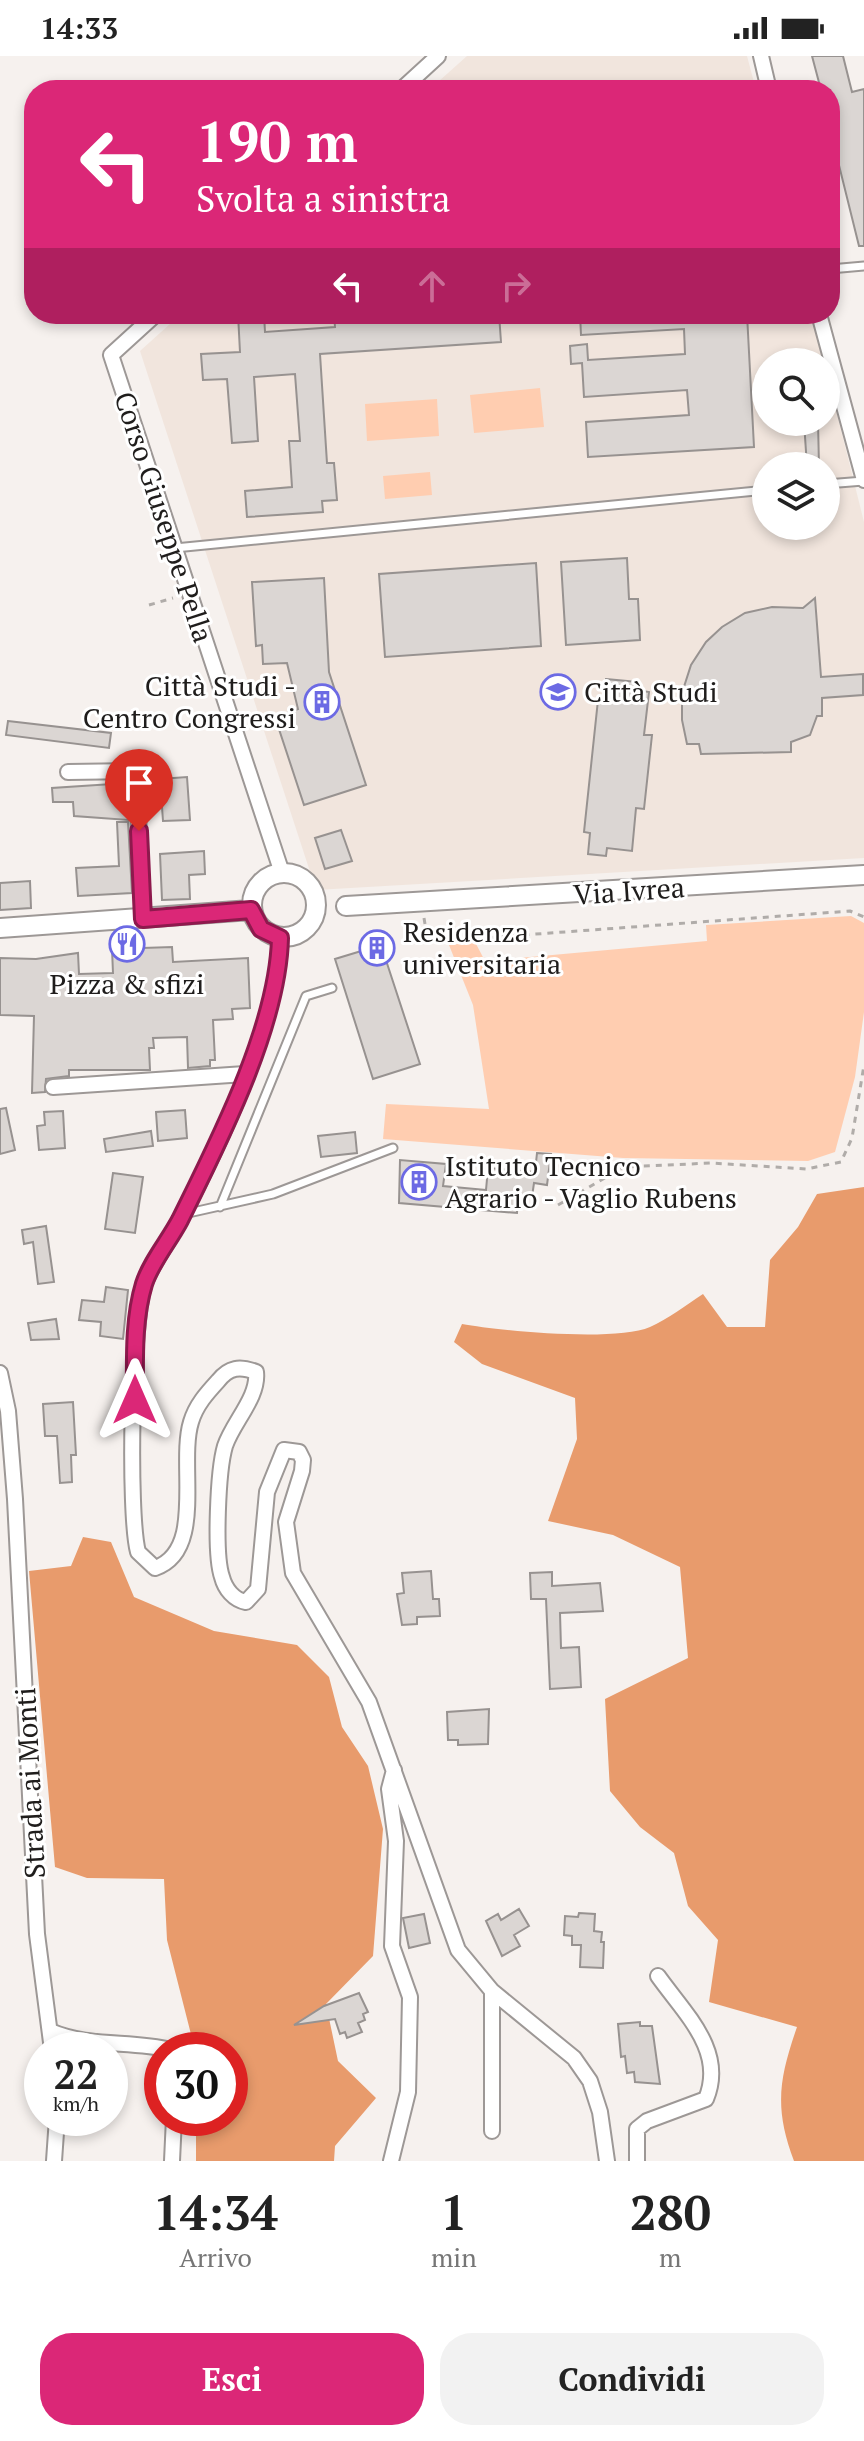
<!DOCTYPE html>
<html lang="it">
<head>
<meta charset="utf-8">
<style>
  body { margin:0; font-family:"PT Serif",serif; background:#f2f2f2; color:#222; height:100vh; display:flex; flex-direction:column; font-size:30px; white-space:nowrap }
  * { box-sizing:border-box; margin:0 }
  p { font-size:26px; color:#767676 }
  .icon { flex:none; width:44px; height:44px; fill:none; stroke:currentColor; stroke-width:2; stroke-linecap:round; stroke-linejoin:round }
  .map { position:relative; height:2105px; overflow:hidden }
  .drawer { display:flex; flex-direction:column; background:#fff; flex:1 }
  .drawer>* { flex:none }
  .top-card { position:absolute; left:24px; top:24px; width:816px; height:244px; border-radius:32px; box-shadow:0 4px 12px #0003; background:#db2777; color:#fff; overflow:hidden }
  .buttons { position:absolute; left:752px; top:292px; display:grid; gap:16px }
  .buttons a { display:grid; place-items:center; width:88px; height:88px; border-radius:50%; background:#fff; box-shadow:0 4px 12px #0003; font-size:40px }
  .speed { position:absolute; left:24px; top:1976px; display:flex; gap:16px; font-size:40px; font-weight:700; text-align:center }
  .speed>* { display:grid; place-content:center; width:104px; height:104px; border-radius:50%; background:#fff; box-shadow:0 4px 12px #0003; line-height:1 }
  .speed small { font-size:20px; font-weight:400 }
  .speed .limit { border:12px solid #d22; background:#fff; color:#111 }
  .pin { position:absolute; display:grid; place-items:center; width:68px; height:68px; color:#fff; margin:-82px -34px; border-radius:50% 50% 50% 0; rotate:-45deg; box-shadow:0 0 8px #0007 }
  .pin .icon { rotate:45deg }
  .me { position:absolute; width:88px; margin:-44px; rotate:0deg; stroke-linejoin:round; filter:drop-shadow(0 0 6px #0008) }
  .turn { display:flex; align-items:center; gap:28px; height:168px; padding:0 40px; font-size:36px }
  .turn .icon { width:104px; height:104px; stroke-width:2.5 }
  .turn b { display:block; font-size:56px; line-height:68px }
  .lanes { display:flex; align-items:center; height:76px; padding:0 40px; background:#0003; justify-content:center; gap:40px; direction:ltr }
  .lanes .off { opacity:.35 }
  .eta { display:flex; justify-content:space-evenly; align-items:center; height:136px; text-align:center }
  .eta b { font-size:48px; font-weight:600; line-height:56px }
  .action { display:flex; gap:16px; margin-top:auto; padding:16px 40px }
  .action a { flex:1; height:92px; border-radius:32px; background:#db2777; color:#fff; font-size:32px; font-weight:600; line-height:92px; text-align:center }
  .action a+a { background:#f2f2f2; color:#222 }
  .status { display:flex; justify-content:space-between; align-items:center; height:56px; padding:0 40px; background:#fff; direction:ltr }
  .status svg { height:22px; fill:currentColor }
  .map>svg:first-child { display:block }
</style>
</head>
<body>
<div class="status"><b>14:33</b><svg viewBox="0 0 49 12"><path d="M0 12V9h3v3zM5 12V6h3v6zM10 12V3h3v9zM15 12V0h3v12zM26 1h20v11H26zM47 4h2v5h-2z"/></svg></div>
<div class="map">
<svg width="864" height="2105" viewBox="0 0 864 2105">
  <rect width="100%" height="100%" fill="#f6f1ee"/>
  <path fill="#f1e5dd" fill-rule="evenodd" d="M 467,0 L 747,0 L 756,34 L 429,34 Z
    M 181,258 L 812,258 L 824,306 L 766,306 L 766,366 L 826,366 L 826,314 L 864,466 L 864,802 L 316,834 L 140,295 ZM 766,410 L 826,410 L 826,470 L 766,470 Z"/>
  <path fill="#ffcdb0" d="M 540,332 L 544,371 L 474,377 L 470,339 Z
    M 437,343 L 439,380 L 367,385 L 365,348 Z
    M 430,416 L 432,439 L 385,443 L 383,420 Z
    M 851,860 L 864,867 L 864,956 L 855,1021 L 835,1096 L 808,1105 L 623,1102 L 383,1083 L 386,1048 L 489,1053 L 473,949 L 449,889 L 475,886 L 485,905 L 707,885 L 706,869 Z"/>
  <path fill="#e89b6c" d="M 864,1131 L 864,2105 L 794,2105 C 774,2052 779,2023 797,1971 L 709,1946 L 718,1884 L 688,1850 L 674,1797 L 640,1771 L 610,1735 L 605,1643 L 688,1602 L 680,1511 L 613,1479 L 548,1465 L 577,1383 L 575,1342 L 482,1308 L 454,1286 L 462,1268 C 501,1275 615,1286 650,1271 C 668,1263 686,1249 703,1238 L 727,1271 L 765,1271 L 770,1204 L 798,1171 L 817,1138 Z
    M 83,1481 L 111,1486 L 134,1541 L 214,1575 L 297,1589 L 329,1621 L 342,1671 L 368,1710 L 383,1773 L 373,1900 L 326,1948 L 338,2005 L 376,2042 L 335,2090 L 334,2105 L 196,2105 L 196,2062 L 230,2062 L 230,1994 L 195,1994 L 167,1884 L 164,1823 L 87,1822 L 55,1811 L 29,1515 L 71,1510 Z"/>
  <path fill="#dbd6d3" stroke="#979290" stroke-width="2" d="M 812,0 L 843,0 L 852,36 L 864,33 L 864,190 L 859,190 L 830,73 L 830,34 L 821,34 Z
    M 238,258 L 264,258 L 265,276 L 335,271 L 334,258 L 499,258 L 501,286 L 320,298 L 327,407 L 334,407 L 337,444 L 322,445 L 323,456 L 247,461 L 245,435 L 292,431 L 289,385 L 300,385 L 295,318 L 254,321 L 258,385 L 232,387 L 227,323 L 203,324 L 201,298 L 240,296 Z
    M 580,258 L 747,258 L 754,391 L 588,401 L 586,366 L 689,359 L 687,334 L 584,341 L 582,307 L 571,308 L 570,290 L 587,288 L 588,304 L 685,298 L 684,273 L 581,279 Z
    M 804,366 L 818,366 L 819,410 L 807,410 Z
    M 627,502 L 629,543 L 638,543 L 640,584 L 566,589 L 561,506 Z
    M 536,507 L 541,590 L 385,601 L 379,518 Z
    M 324,522 L 329,616 L 366,729 L 304,749 L 275,661 L 298,653 L 287,607 L 263,608 L 262,589 L 256,590 L 252,526 Z
    M 815,542 L 821,621 L 863,618 L 863,639 L 822,642 L 822,660 L 817,660 L 810,679 L 791,686 L 791,696 L 701,698 L 699,688 L 687,688 L 682,664 L 682,637 L 691,609 L 706,586 L 722,571 L 745,557 L 772,551 L 803,552 Z
    M 606,623 L 637,626 L 637,634 L 649,636 L 644,679 L 652,679 L 644,753 L 636,752 L 632,795 L 607,792 L 606,800 L 588,798 L 590,777 L 584,776 L 598,644 L 604,644 Z
    M 8,665 L 111,677 L 109,692 L 6,679 Z
    M 187,721 L 190,764 L 163,765 L 160,723 Z
    M 127,727 L 128,764 L 74,760 L 73,746 L 53,746 L 52,732 Z
    M 117,766 L 128,766 L 132,837 L 78,840 L 76,812 L 119,810 Z
    M 341,774 L 352,805 L 325,813 L 315,782 Z
    M 204,795 L 205,818 L 189,819 L 190,843 L 162,844 L 160,798 Z
    M 30,825 L 31,852 L 0,854 L 0,827 Z
    M 381,889 L 420,1008 L 373,1023 L 335,903 Z
    M 172,891 L 173,906 L 248,902 L 250,952 L 232,953 L 233,963 L 213,964 L 215,1004 L 210,1004 L 210,1010 L 188,1012 L 187,981 L 153,982 L 154,992 L 149,992 L 150,1014 L 69,1014 L 69,1020 L 46,1023 L 45,1036 L 32,1037 L 34,960 L 0,959 L 0,902 L 36,903 L 78,897 L 79,918 L 113,917 L 112,893 Z
    M 6,1052 L 15,1094 L 0,1098 L 0,1053 Z
    M 185,1054 L 187,1082 L 158,1085 L 156,1056 Z
    M 63,1055 L 65,1092 L 39,1094 L 37,1070 L 45,1069 L 44,1056 Z
    M 151,1075 L 153,1090 L 106,1096 L 104,1083 Z
    M 355,1076 L 357,1097 L 321,1101 L 318,1080 Z
    M 537,1097 L 551,1098 L 547,1129 L 534,1127 L 532,1141 L 518,1140 L 517,1157 L 399,1147 L 400,1104 L 446,1108 L 443,1130 L 486,1134 L 488,1112 L 535,1116 Z
    M 113,1117 L 143,1121 L 135,1177 L 105,1173 Z
    M 46,1170 L 54,1226 L 38,1228 L 33,1186 L 24,1188 L 22,1174 Z
    M 106,1231 L 128,1234 L 123,1283 L 100,1280 L 101,1266 L 79,1264 L 82,1244 L 104,1246 Z
    M 56,1263 L 59,1283 L 31,1284 L 28,1267 Z
    M 73,1346 L 76,1399 L 71,1399 L 72,1426 L 60,1427 L 57,1380 L 45,1380 L 43,1348 Z
    M 431,1515 L 433,1543 L 439,1543 L 440,1560 L 417,1561 L 417,1568 L 402,1569 L 397,1538 L 404,1537 L 402,1517 Z
    M 552,1516 L 552,1530 L 600,1527 L 603,1555 L 560,1557 L 561,1592 L 579,1591 L 581,1631 L 550,1633 L 546,1543 L 531,1543 L 530,1517 Z
    M 489,1653 L 488,1688 L 458,1689 L 458,1684 L 448,1684 L 447,1656 Z
    M 519,1853 L 529,1870 L 514,1879 L 520,1890 L 502,1900 L 486,1865 L 498,1858 L 501,1864 Z
    M 579,1857 L 595,1858 L 594,1875 L 602,1876 L 601,1886 L 604,1886 L 603,1912 L 580,1911 L 581,1889 L 572,1889 L 572,1880 L 564,1879 L 565,1860 L 578,1861 Z
    M 424,1858 L 430,1887 L 409,1892 L 403,1862 Z
    M 359,1937 L 368,1956 L 363,1958 L 365,1964 L 358,1967 L 362,1976 L 347,1982 L 345,1976 L 340,1978 L 335,1963 L 294,1969 L 324,1950 Z
    M 640,1966 L 640,1970 L 652,1970 L 660,2028 L 635,2026 L 634,2016 L 627,2017 L 625,2000 L 621,2001 L 618,1968 Z"/>
  <g fill="none" stroke-linecap="round" stroke-linejoin="round">
    <defs>
      <path id="lane" d="M 830,213 L 864,210
        M 826,428 L 864,425
        M 175,492 L 766,434
        M 220,1151 L 306,940 L 332,932
        M 184,1158 L 273,1138 L 393,1092"/>
      <path id="street" d="M 761,0 L 769,34
        M 401,34 L 438,0
        M 156,258 L 111,299 L 282,817
        M 819,258 L 864,424
        M 68,716 L 136,715 L 143,863
        M 280,882 C 278,968 219,1090 179,1166 C 169,1185 155,1204 146,1224 C 131,1257 128,1459 138,1496 L 155,1512 C 206,1495 178,1408 191,1366 C 196,1349 207,1337 218,1325 C 229,1311 240,1310 256,1316 C 259,1341 233,1366 225,1390 C 218,1414 214,1498 222,1521 C 225,1533 234,1544 246,1546 L 258,1533 L 267,1436 L 284,1394 L 299,1396 L 303,1404 L 302,1415 L 286,1466 L 293,1517 L 369,1646 L 458,1894 L 492,1935 L 574,2002 L 590,2025 L 600,2056 L 607,2105
        M 53,1031 L 245,1018
        M 0,1317 L 8,1355 L 15,1443 L 37,1878 L 52,1994
        M 492,1935 L 492,2075
        M 50,1975 C 89,1992 131,1984 171,1994
        M 54,2105 L 57,2062
        M 172,2105 L 174,2062
        M 391,2105 L 408,2036 L 410,1941 L 392,1890 L 396,1785 L 389,1733 L 394,1714
        M 637,2105 L 637,2073 L 647,2065 L 706,2043 C 726,1995 685,1958 658,1920"/>
      <path id="secondary" d="M252 849a32 32 0 1 1 64 0a32 32 0 1 1-64 0Z
        M 346,850 L 864,819
        M 0,872 L 251,854"/>
    </defs>
    <use href="#lane" stroke="#9d9896" stroke-width="11"/>
    <use href="#street" stroke="#9d9896" stroke-width="18"/>
    <use href="#secondary" stroke="#9d9896" stroke-width="22"/>
    <path stroke="#b0aca9" stroke-width="3" stroke-dasharray="6 6" stroke-linecap="butt" d="M 149,549 L 173,542
      M 424,862 L 428,886 L 850,855 L 864,861
      M 558,1149 L 624,1111 L 711,1107 L 806,1113 L 841,1106 L 852,1082 L 864,1009"/>
    <use href="#lane" stroke="#fff" stroke-width="7"/>
    <use href="#street" stroke="#fff" stroke-width="14"/>
    <use href="#secondary" stroke="#fff" stroke-width="18"/>
  </g>
  <g fill="none" stroke-linecap="round" stroke-linejoin="round">
    <defs>
      <path id="route" d="M 135,1344 C 135,1306 133,1264 144,1228 C 151,1206 169,1185 180,1164 C 219,1085 278,970 280,882 L 261,873 L 251,854 L 143,863 L 139,775"/>
    </defs>
    <use href="#route" stroke="#8e194d" stroke-width="20"/>
    <use href="#route" stroke="#db2777" stroke-width="14"/>
  </g>
  <defs>
    <symbol id="university-ring" viewBox="-11 -11 22 22"><circle r="9.5" fill="#fff" stroke="#6c6ae4" stroke-width="1.5"/><path d="M0-5L7-2L0 1L-7-2ZM-4 1L0 2.5L4 1V4Q0 6-4 4Z" fill="#6c6ae4"/></symbol>
    <symbol id="building-ring" viewBox="-11 -11 22 22"><circle r="9.5" fill="#fff" stroke="#6c6ae4" stroke-width="1.5"/><path d="M-4-6H4V6H1V3H-1V6H-4ZM-2.5-4.3h1.7v1.8h-1.7ZM.8-4.3h1.7v1.8H.8ZM-2.5-1h1.7V.8h-1.7ZM.8-1h1.7V.8H.8Z" fill="#6c6ae4"/></symbol>
    <symbol id="restaurant-ring" viewBox="-11 -11 22 22"><circle r="9.5" fill="#fff" stroke="#6c6ae4" stroke-width="1.5"/><path d="M-5-6h1v4h1v-4h1v4h1v-4h1v5L-1.5 .5V6h-2V.5L-5-1ZM5-6V6H3V1.5H1.5Q1.5-4 5-6Z" fill="#6c6ae4"/></symbol>
  </defs>
  <g fill-rule="evenodd">
    <use href="#university-ring" x="538" y="616" width="40" height="40"/>
    <use href="#building-ring" x="302" y="626" width="40" height="40"/>
    <use href="#restaurant-ring" x="107" y="868" width="40" height="40"/>
    <use href="#building-ring" x="357" y="872" width="40" height="40"/>
    <use href="#building-ring" x="399" y="1106" width="40" height="40"/>
  </g>
  <g text-anchor="middle" stroke-width="6" stroke-linejoin="round" paint-order="stroke">
    <g font-size="28" fill="#1f1d1c" stroke="#fff">
      <text transform="translate(164 461) rotate(72)" y="10">Corso Giuseppe Pella</text>
      <text transform="translate(629 835) rotate(-4)" y="10">Via Ivrea</text>
      <text transform="translate(30 1727) rotate(-93)" y="10">Strada ai Monti</text>
    </g>
    <g font-size="28" fill="#1f1d1c" stroke="#fff" text-anchor="start">
      <text x="296" y="640" text-anchor="end">Città Studi -<tspan x="296" dy="32">Centro Congressi</tspan></text>
      <text x="584" y="646">Città Studi</text>
      <text x="403" y="886">Residenza<tspan x="403" dy="32">universitaria</tspan></text>
      <text x="127" y="938" text-anchor="middle">Pizza &amp; sfizi</text>
      <text x="445" y="1120">Istituto Tecnico<tspan x="445" dy="32">Agrario - Vaglio Rubens</tspan></text>
    </g>
  </g>
</svg>
<div class="buttons">
<a><svg class="icon" aria-label="search" viewBox="0 0 24 24"><circle cx="10" cy="10" r="6"/><path d="M15 15l6 6"/></svg></a>
<a><svg class="icon" aria-label="layers" viewBox="0 0 24 24"><path d="M12 4l9 5-9 5-9-5zM3 14l9 5 9-5"/></svg></a>
</div>
<div class="speed"><div>22<small>km/h</small></div><div class="limit">30</div></div>
<div class="pin" style="left:139px;top:775px;background:#d93025"><svg class="icon" aria-label="arrive" viewBox="0 0 24 24"><path d="M6 21V4h12l-3 4 3 4H6"/></svg></div>
<svg class="me" style="left:135px;top:1344px" viewBox="-20 -20 40 40"><path d="M0-17L14 15 0 8-14 15z" fill="#db2777" stroke="#fff" stroke-width="4"/></svg>
<div class="top-card">
<div class="turn"><svg class="icon" aria-label="left" viewBox="0 0 24 24"><path d="M17 20v-9H6M10 6l-5 5 5 5"/></svg><div><b>190 m</b>Svolta a sinistra</div></div>
<div class="lanes"><svg class="icon" aria-label="left" viewBox="0 0 24 24"><path d="M17 20v-9H6M10 6l-5 5 5 5"/></svg><svg class="icon off" aria-label="ahead" viewBox="0 0 24 24"><path d="M12 20V5M6 11l6-6 6 6"/></svg><svg class="icon off" aria-label="right" viewBox="0 0 24 24"><path d="M7 20v-9h11M14 6l5 5-5 5"/></svg></div>
</div>
</div>
<section class="drawer">
<div class="eta">
<div><b>14:34</b><p>Arrivo</p></div>
<div><b>1</b><p>min</p></div>
<div><b>280</b><p>m</p></div>
</div>
<div class="action"><a>Esci</a><a>Condividi</a></div>
</section>
</body>
</html>
